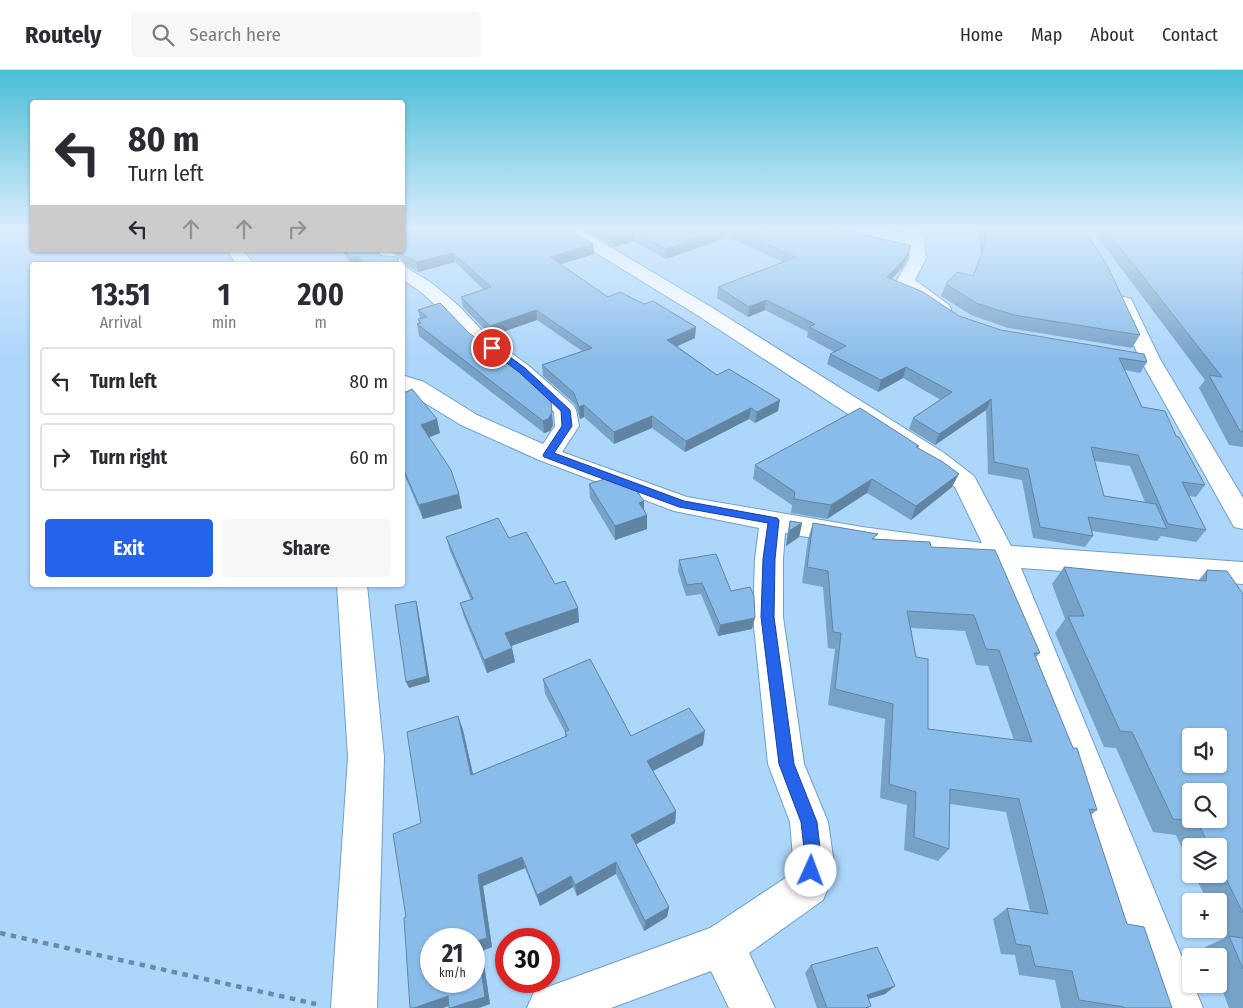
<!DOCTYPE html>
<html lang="en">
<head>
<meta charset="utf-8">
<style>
  body { margin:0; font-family:"Fira Sans Condensed",sans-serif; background:#f7f7f7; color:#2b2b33; height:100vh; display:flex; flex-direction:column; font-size:19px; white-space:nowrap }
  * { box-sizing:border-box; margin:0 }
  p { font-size:16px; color:#7c7c81 }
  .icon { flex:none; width:28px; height:28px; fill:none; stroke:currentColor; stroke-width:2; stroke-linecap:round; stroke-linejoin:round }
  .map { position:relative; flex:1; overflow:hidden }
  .panel { position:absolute; left:30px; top:192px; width:375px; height:325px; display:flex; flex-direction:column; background:#fff; border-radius:5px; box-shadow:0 1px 4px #0004 }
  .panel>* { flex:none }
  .top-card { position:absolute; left:30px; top:30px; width:375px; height:152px; border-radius:5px; box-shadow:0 1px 4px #0004; background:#fff; color:#2b2b33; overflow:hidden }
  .controls { position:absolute; left:1182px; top:658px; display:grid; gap:10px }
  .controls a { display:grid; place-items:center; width:45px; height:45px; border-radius:5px; background:#fff; box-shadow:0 1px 4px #0004; font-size:25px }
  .speed { position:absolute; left:420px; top:858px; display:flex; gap:10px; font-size:25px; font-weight:700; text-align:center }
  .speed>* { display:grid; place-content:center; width:65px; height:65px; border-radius:50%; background:#fff; box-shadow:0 1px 4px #0004; line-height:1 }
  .speed small { font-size:12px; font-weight:400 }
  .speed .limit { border:8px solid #d22; background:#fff; color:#111 }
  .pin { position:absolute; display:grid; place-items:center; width:42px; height:42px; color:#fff; margin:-21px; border:2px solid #fff; border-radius:50%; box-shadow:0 1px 5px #0007 }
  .me { position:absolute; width:55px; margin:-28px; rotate:2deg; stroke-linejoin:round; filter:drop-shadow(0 0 4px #0008) }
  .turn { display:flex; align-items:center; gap:18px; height:105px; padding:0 15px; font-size:22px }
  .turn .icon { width:65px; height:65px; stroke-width:2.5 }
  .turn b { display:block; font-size:35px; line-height:42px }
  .lanes { display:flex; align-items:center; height:48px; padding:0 15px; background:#0003; justify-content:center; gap:25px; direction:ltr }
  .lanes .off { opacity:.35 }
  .eta { display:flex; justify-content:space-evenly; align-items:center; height:85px; text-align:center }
  .eta b { font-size:30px; font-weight:700; line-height:35px }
  .cta { display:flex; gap:10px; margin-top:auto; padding:10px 15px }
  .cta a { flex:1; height:58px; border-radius:5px; background:#2563eb; color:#fff; font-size:20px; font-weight:700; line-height:58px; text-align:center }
  .cta a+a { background:#f7f7f7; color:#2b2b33 }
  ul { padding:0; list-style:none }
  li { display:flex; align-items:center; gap:15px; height:68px; margin:0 10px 8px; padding:0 5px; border:2px solid #e1e1e2; border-radius:5px }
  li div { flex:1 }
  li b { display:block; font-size:19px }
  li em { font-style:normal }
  header { display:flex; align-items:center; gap:30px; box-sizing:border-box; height:70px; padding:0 25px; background:#fff; border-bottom:1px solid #e1e1e2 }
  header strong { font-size:24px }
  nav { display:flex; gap:28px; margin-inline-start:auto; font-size:18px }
  .search { width:350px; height:45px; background:#f7f7f7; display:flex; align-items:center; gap:12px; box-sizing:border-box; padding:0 18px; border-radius:5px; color:#7c7c81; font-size:19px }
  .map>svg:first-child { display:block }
</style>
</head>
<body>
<header>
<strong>Routely</strong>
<div class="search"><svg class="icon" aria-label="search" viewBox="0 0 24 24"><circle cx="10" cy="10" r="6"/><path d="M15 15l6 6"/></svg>Search here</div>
<nav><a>Home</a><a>Map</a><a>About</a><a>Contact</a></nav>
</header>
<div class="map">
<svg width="1243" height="938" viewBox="0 0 1243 938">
  <rect width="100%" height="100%" fill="#add6fb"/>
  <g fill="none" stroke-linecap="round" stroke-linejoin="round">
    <defs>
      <path id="minor" d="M 556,157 L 575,157 L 617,181 L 711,237 L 944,383 L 974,406 L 1011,476 L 1243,492 L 1243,514 L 1021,498 L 1203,938 L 1157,938 L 991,495 L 862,477 L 785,463 L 783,489 L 783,547 L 804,694 L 828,752 L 833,787 L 829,816 L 823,830 L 749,883 L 775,938 L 729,938 L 711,901 L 611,938 L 527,938 L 534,922 L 710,858 L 790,805 L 793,787 L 790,752 L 768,694 L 753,547 L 755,489 L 759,458 L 674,441 L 539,390 L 461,355 L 402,319 L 402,305 L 424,312 L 477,345 L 543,374 L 555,356 L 554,342 L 515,304 L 472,273 L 446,245 L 421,222 L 402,209 L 402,195 L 386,195 L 371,180 L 389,180 L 402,191 L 404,196 L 433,214 L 460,237 L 486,265 L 529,296 L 573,335 L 576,340 L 579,356 L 562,382 L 687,427 L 862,457 L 982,473 L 955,417 L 926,395 L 697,245 L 559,160 Z
        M 843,157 L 871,157 L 907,164 L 906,157 L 922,157 L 926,188 L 915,210 L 949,235 L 951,239 L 949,243 L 942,245 L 935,243 L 899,215 L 897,210 L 910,188 L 908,174 L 846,160 Z
        M 227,180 L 243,180 L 254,195 L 237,195 Z
        M 1124,227 L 1131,229 L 1133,233 L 1160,289 L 1243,428 L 1243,459 L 1234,457 L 1140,289 L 1115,233 L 1117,229 Z
        M 337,515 L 367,515 L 384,687 L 377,938 L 331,938 L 348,687 Z"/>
    </defs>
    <use href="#minor" stroke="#6e9fcb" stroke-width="2"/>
    <path stroke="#6a8aa7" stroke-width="4.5" stroke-dasharray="5.5 5.5" stroke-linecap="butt" d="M 0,863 L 316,934"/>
    <use href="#minor" fill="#fff" fill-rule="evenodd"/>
  </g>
  <path fill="#77a2c8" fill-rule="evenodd" d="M 578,157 L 831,157 L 911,176 L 908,186 L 903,197 L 892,209 L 959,246 L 1001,260 L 1147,292 L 1140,303 L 1125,300 L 1142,337 L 1176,366 L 1205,415 L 1196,427 L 1189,426 L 1206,460 L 1196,472 L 1161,466 L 1157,471 L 1092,461 L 1093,466 L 1085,477 L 1033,468 L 1022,410 L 988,404 L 986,340 L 935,375 L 909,359 L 913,348 L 941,330 L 903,308 L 878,322 L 827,294 L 830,284 L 834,282 L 807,267 L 808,262 L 765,240 L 748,247 L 717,228 L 718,217 L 783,192 L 728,167 L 666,189 L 634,171 L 614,177 ZM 1094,391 L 1130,396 L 1145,432 L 1104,426 Z
    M 977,157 L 1082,157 L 1140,265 L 1132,278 L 1008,258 L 971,245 L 941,226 L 946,214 L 973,206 L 981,185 Z
    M 1090,157 L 1243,157 L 1243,377 L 1229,375 L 1199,318 L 1205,310 Z
    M 593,174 L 594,184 L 560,194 L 608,227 L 695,268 L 677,276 L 717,305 L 778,341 L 755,353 L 749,349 L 685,382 L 652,358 L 614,374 L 584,347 L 580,349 L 575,334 L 543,306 L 542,295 L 582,281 L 537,250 L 491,266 L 463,237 L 461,227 L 484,220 L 455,192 L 418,202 L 406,195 L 403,190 L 392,180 Z
    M 342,180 L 376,180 L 382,186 L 398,187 L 400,195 L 351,195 Z
    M 440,233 L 553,355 L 550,361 L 544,363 L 419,266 L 417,254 L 419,253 L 418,249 L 420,249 L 418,240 Z
    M 402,324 L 440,363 L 429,367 L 459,424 L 462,438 L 423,449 L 404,404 L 402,405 Z
    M 919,376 L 918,378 L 952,417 L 911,450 L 867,423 L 827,449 L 791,443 L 792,435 L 753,409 L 755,395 Z
    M 625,413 L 644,431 L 644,440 L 647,445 L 647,459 L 615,470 L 590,428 L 589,414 Z
    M 790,451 L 802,453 L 799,467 L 786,476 L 787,465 Z
    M 813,453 L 876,469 L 931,477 L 1040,583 L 1036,587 L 1097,740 L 1091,745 L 1127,854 L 1172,938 L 1061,938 L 1055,910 L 1019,905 L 1015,885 L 1001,884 L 993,849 L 1007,838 L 1030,841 L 1006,742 L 950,734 L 949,779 L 938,791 L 904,780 L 907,735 L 880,728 L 885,649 L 828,635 L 835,579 L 828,578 L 823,517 L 802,513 L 808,469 ZM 911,558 L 965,561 L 976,595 L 988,596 L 1014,670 L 928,659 L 916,587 Z
    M 446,467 L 509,468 L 578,538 L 579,552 L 511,576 L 515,592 L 487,603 L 464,547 L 460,533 L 471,530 L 450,481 Z
    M 679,490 L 731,521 L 752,559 L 718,566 L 701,524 L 686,526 L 678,501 Z
    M 1064,497 L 1198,511 L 1207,500 L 1243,524 L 1243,938 L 1229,938 L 1219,912 L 1219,886 L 1209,886 L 1205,877 L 1225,868 L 1219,855 L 1219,831 L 1207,831 L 1194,804 L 1219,804 L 1219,776 L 1191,776 L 1191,797 L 1176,765 L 1153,762 L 1116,678 L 1104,677 L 1055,563 L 1065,549 L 1052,514 Z
    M 543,609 L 631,666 L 703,675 L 653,701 L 676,741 L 675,753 L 636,774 L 669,837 L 667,847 L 644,861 L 616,804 L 577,826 L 573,817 L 540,836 L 525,798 L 483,816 L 492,877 L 482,881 L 490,934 L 449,936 L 406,847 L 421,753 L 458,646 L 463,660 L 473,704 L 565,667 L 565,662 L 545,624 Z
    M 811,895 L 895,916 L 885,924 L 869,929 L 869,938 L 817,938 L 805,903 Z"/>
  <path fill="#6184a3" d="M 729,157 L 728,167 L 666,189 L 666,179 Z
    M 634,162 L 634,171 L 614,177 L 614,168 Z
    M 593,174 L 594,184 L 551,197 L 550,187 Z
    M 911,176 L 908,186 L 903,197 L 884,217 L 887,207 Z
    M 453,183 L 455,192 L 418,202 L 416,192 Z
    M 358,186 L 361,195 L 352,195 L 350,188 Z
    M 766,230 L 765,240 L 748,247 L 749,237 Z
    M 536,240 L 537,250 L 491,266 L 490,256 Z
    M 696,257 L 695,268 L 667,281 L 667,270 Z
    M 906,297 L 903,308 L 878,322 L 881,310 Z
    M 991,329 L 986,340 L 935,375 L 939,364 Z
    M 780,330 L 778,341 L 755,353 L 757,342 Z
    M 551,331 L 553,355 L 550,361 L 544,363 L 543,351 Z
    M 584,335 L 584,347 L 580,349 L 579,337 Z
    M 751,338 L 749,349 L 685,382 L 686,371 Z
    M 652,346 L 652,358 L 614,374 L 614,362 Z
    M 437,349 L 440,363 L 425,369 L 421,355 Z
    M 959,404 L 952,417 L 911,450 L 916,436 Z
    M 872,409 L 867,423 L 827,449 L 831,435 Z
    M 459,424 L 462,438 L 423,449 L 419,435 Z
    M 644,431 L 644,445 L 639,433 Z
    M 647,445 L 647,459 L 615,470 L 615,456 Z
    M 802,453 L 799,467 L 786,476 L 789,461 Z
    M 416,531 L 418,539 L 430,612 L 409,618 L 406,612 Z
    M 578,538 L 579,552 L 508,577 L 505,563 Z
    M 755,548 L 752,559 L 718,566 L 720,555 Z
    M 512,578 L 515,592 L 487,603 L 484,590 Z
    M 458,646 L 463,660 L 476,718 L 471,705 Z
    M 705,661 L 703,675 L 647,704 L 647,691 Z
    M 676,741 L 675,753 L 631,777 L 631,765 Z
    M 522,787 L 525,798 L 483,816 L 492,877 L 482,881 L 490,934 L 479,938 L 450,938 L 477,871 L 478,805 Z
    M 616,792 L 616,804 L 577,826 L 575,815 Z
    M 571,806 L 573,817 L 540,836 L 537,825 Z
    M 669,837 L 667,847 L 644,861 L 645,851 Z
    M 895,916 L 885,924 L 858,932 L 867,925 Z
    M 448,926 L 455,934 L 443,938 L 414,938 Z"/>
  <path fill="#8abce9" stroke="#6184a3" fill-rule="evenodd" d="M 402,157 L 565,157 L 593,174 L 550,187 L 608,227 L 620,222 L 644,234 L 653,231 L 696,257 L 667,270 L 717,305 L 729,299 L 780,330 L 757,342 L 751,338 L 686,371 L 652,346 L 614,362 L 584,335 L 579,337 L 574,323 L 542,295 L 592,278 L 536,240 L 490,256 L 461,227 L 491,217 L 453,183 L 416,192 L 403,185 L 401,180 L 402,180 Z
    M 595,157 L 831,157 L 911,176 L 906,187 L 887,207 L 923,222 L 959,246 L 1001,260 L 1144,284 L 1147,292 L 1119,288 L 1142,337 L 1165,341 L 1176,366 L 1179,367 L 1205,415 L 1182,412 L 1206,460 L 1168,454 L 1138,385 L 1091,377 L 1104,426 L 1156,434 L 1167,459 L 1088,447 L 1093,466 L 1040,457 L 1028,399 L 994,392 L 991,329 L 939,364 L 913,348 L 952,322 L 906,297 L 881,310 L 830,284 L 846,276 L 809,257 L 815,254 L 766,230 L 749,237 L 718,217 L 796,187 L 729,157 L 666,179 L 634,162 L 614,168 Z
    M 983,157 L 1082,157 L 1107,195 L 1140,265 L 1014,245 L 976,233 L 946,214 L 957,202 L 973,206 L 986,173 Z
    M 1104,157 L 1243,157 L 1243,203 L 1241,202 L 1243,205 L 1243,362 L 1240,361 L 1209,305 L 1222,307 Z
    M 345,180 L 376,180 L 382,186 L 398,187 L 398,195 L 365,195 L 358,186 L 350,188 Z
    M 440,233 L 469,263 L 512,294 L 551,331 L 552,343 L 548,349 L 543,351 L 417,254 L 421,253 L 418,249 L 427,247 L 418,240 Z
    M 412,319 L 437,349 L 421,355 L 451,400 L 459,424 L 419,435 L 402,396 L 402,324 Z
    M 860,338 L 919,376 L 916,377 L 943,392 L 959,404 L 916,436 L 872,409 L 831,435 L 794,429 L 795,422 L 755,395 Z
    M 614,406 L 623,409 L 625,413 L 630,412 L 644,431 L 639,433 L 647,445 L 615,456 L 589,414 Z
    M 498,448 L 509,468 L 526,462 L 555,514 L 565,511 L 578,538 L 505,563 L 512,578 L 484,590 L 460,533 L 473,529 L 446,467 Z
    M 790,451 L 802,453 L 789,461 Z
    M 813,453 L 878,464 L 872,469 L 930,472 L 931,477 L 995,480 L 1040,583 L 1034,583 L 1073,678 L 1077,678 L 1097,740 L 1089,739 L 1127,854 L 1144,857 L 1172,938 L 1124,938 L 1124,937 L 1079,930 L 1072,901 L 1035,896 L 1030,876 L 1016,874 L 1007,838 L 1048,844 L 1019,729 L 950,719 L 949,779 L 914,767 L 916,722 L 889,714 L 893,634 L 835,619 L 841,563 L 833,562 L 828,501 L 807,497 ZM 907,541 L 974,545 L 986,579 L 999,580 L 1032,672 L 928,659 L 928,589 L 916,587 Z
    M 716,484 L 731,521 L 750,517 L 754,526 L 755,548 L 720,555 L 702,513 L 687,515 L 679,490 Z
    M 1064,497 L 1206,511 L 1207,500 L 1227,501 L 1243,524 L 1243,843 L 1219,795 L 1219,776 L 1209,776 L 1197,751 L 1173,749 L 1132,662 L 1120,661 L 1068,546 L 1084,546 ZM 1191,666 L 1219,666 L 1219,694 L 1191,694 ZM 1191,721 L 1219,721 L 1219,749 L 1191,749 Z
    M 416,531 L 427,606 L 406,612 L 395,535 Z
    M 590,589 L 631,666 L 689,638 L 705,661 L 647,691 L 676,741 L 631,765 L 669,837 L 645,851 L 616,792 L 575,815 L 571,806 L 537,825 L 522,787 L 478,805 L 487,868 L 477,871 L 485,927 L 450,938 L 449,938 L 448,926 L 414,938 L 410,938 L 404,848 L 406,847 L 393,764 L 421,753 L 407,662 L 458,646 L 471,705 L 567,666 L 565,662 L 569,660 L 543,609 ZM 431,869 L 474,869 L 474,911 L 431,911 Z
    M 1229,866 L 1243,868 L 1243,899 Z
    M 877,877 L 895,916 L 867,925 L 871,936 L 865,938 L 827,938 L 811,895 Z"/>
  <linearGradient id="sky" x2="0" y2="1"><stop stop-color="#4bbed8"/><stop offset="0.55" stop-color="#daedfd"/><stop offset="1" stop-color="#daedfd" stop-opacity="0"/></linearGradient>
  <rect width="1243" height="288" fill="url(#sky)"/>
  <path fill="#2563eb" stroke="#184099" d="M 489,276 L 495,276 L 525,298 L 570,340 L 572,356 L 554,383 L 684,431 L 777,448 L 779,450 L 775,489 L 774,547 L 794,694 L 817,752 L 821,787 L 817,807 L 811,809 L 805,807 L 803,801 L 805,787 L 801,752 L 779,694 L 761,547 L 763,489 L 768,453 L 679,437 L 544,387 L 543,385 L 562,356 L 561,341 L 519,302 L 489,280 Z"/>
</svg>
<div class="controls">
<a><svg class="icon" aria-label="sound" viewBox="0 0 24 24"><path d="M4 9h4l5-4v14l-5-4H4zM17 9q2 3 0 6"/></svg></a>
<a><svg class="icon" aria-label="search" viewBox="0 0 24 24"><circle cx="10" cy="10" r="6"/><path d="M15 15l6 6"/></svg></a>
<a><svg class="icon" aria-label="layers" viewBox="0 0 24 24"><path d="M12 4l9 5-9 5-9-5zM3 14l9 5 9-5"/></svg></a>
<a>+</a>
<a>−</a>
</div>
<div class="speed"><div>21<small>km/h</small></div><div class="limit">30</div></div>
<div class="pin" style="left:492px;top:278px;background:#d93025"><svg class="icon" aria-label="arrive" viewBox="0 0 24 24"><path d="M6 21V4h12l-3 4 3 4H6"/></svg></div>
<svg class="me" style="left:811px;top:801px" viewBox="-20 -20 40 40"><circle r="19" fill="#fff"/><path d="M0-13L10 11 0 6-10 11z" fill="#2563eb"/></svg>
<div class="top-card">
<div class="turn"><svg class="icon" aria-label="left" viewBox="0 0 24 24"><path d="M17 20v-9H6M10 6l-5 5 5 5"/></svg><div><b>80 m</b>Turn left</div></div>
<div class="lanes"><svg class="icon" aria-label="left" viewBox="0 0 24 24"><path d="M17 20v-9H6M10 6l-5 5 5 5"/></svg><svg class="icon off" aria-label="ahead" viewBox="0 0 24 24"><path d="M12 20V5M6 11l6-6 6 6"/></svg><svg class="icon off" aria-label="ahead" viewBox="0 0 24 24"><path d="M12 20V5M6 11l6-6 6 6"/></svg><svg class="icon off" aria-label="right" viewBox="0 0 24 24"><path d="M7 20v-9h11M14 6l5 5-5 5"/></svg></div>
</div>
<section class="panel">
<div class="eta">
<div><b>13:51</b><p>Arrival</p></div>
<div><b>1</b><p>min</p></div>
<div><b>200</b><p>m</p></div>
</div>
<ul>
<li><svg class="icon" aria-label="left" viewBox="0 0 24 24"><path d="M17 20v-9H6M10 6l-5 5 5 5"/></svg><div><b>Turn left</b></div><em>80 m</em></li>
<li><svg class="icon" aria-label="right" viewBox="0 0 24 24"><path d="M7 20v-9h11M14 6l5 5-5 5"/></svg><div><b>Turn right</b></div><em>60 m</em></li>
</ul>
<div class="cta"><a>Exit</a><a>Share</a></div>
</section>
</div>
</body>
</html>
